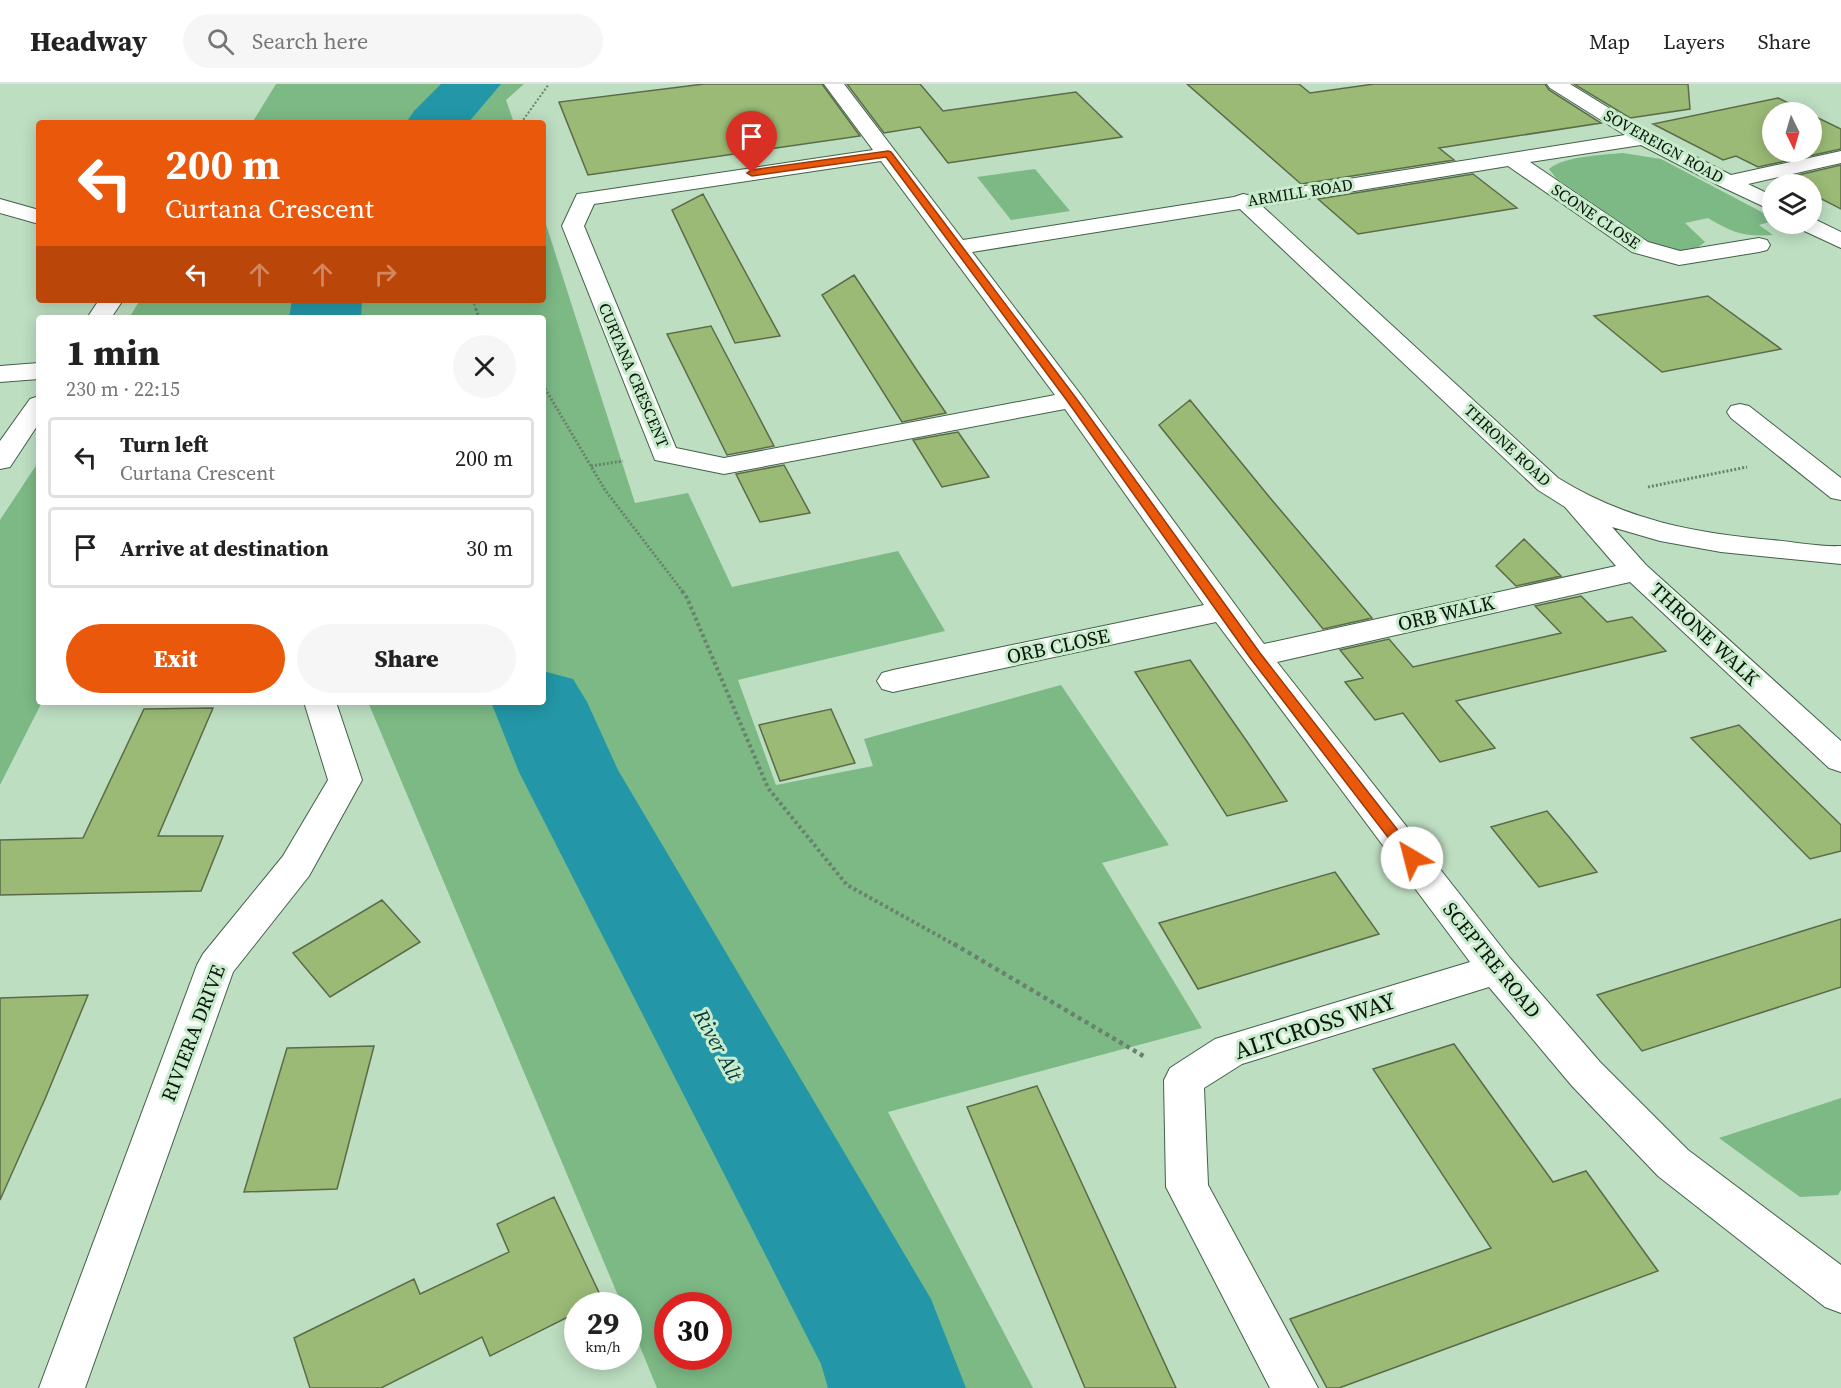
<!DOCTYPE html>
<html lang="en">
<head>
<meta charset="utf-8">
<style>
  body { margin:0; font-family:"Source Serif 4",serif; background:#f6f6f6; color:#222; height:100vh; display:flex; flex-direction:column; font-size:22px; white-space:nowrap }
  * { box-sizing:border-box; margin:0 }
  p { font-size:20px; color:#767676 }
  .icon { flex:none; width:33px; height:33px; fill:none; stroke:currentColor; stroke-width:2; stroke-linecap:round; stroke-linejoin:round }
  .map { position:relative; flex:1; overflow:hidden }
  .panel { position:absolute; left:36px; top:231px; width:510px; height:390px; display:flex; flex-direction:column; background:#fff; border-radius:6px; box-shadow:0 3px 15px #0003 }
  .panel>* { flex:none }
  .banner { position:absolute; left:36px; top:36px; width:510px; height:183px; border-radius:6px; box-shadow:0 3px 15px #0003; background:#ea580c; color:#fff; overflow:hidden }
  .needle { width:39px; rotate:175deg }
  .tools { position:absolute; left:1762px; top:18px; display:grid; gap:12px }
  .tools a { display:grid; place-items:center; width:60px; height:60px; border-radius:50%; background:#fff; box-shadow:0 3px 15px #0003; font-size:30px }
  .speed { position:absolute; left:564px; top:1208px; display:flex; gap:12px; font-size:30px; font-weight:700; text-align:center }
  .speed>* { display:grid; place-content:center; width:78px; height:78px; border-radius:50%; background:#fff; box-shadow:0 3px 15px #0003; line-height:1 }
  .speed small { font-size:15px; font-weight:400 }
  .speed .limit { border:9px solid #d22; background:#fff; color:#111 }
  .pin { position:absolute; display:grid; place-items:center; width:51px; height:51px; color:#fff; margin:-62px -26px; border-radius:50% 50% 50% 0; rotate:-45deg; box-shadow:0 0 6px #0007 }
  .pin .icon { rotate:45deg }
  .me { position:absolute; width:66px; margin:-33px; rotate:323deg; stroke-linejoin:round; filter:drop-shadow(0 0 4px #0008) }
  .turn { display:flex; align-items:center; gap:21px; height:126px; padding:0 30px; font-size:27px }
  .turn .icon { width:78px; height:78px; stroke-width:2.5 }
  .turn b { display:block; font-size:42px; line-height:51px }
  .lanes { display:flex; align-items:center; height:57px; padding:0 30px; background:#0003; justify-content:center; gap:30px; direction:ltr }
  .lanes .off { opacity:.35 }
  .round { display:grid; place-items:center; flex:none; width:63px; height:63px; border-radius:32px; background:#f6f6f6 }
  .head { display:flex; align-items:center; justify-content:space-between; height:102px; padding:0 30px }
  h1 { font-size:36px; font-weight:800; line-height:45px }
  .cta { display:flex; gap:12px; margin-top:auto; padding:12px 30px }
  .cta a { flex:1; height:69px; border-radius:36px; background:#ea580c; color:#fff; font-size:24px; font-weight:800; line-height:69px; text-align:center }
  .cta a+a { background:#f6f6f6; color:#222 }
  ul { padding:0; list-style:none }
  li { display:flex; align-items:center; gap:18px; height:81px; margin:0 12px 9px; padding:0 18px; border:3px solid #e0e0e0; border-radius:6px }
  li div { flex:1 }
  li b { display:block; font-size:22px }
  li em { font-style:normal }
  header { display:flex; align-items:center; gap:36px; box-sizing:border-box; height:84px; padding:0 30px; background:#fff; border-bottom:2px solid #e0e0e0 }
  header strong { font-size:28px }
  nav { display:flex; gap:33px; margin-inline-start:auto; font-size:21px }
  .search { width:420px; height:54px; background:#f6f6f6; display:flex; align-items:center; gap:15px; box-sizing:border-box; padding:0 21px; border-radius:33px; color:#767676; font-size:22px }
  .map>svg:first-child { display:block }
</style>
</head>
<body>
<header>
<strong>Headway</strong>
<div class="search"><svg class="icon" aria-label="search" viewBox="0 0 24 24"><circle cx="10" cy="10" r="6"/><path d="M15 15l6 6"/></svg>Search here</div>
<nav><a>Map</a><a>Layers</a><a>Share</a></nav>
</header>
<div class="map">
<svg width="1841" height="1304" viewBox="0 0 1841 1304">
  <rect width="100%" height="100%" fill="#bddec1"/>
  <path fill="#7cb985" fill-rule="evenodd" d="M 276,0 L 524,0 L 506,16 L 514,39 L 252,39 Z
    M 1623,69 L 1661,75 L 1773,134 L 1773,137 L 1759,141 L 1773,151 C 1744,153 1733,149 1708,134 L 1685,139 L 1705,158 C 1687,174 1665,166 1646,156 L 1556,94 L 1549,85 C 1564,72 1603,71 1623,69 Z
    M 1035,85 L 1070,127 L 1011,136 L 977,93 Z
    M 543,131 L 635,419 L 688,409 L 732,503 L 898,467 L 945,547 L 738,596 L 776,701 L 873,682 L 864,655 L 1061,601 L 1169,761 L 1102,779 L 1202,944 L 888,1028 L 1033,1304 L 657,1304 L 629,1236 L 628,1221 L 622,1221 L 368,618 L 543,618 L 543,234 L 129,234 L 140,216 L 543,216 ZM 668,1221 L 718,1221 L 718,1272 L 668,1272 Z
    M 39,377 L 39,618 L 42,618 L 0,701 L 0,436 Z
    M 1841,1014 L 1841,1106 L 1838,1111 L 1800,1113 L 1719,1054 Z"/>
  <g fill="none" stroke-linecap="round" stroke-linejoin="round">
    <path fill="#2397a7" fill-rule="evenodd" d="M 441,0 L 501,0 L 468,39 L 406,39 L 414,27 Z
      M 292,216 L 362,216 L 361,234 L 289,234 Z
      M 543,587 L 573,595 L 587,618 L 618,686 L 931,1215 L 966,1304 L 828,1304 L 821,1280 L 519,688 L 491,618 L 543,618 Z"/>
  </g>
  <path fill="#9bba76" stroke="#5b6b49" stroke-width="1.5" d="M 704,0 L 822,0 L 860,52 L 588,91 L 559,18 Z
    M 847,0 L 920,0 L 943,27 L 1076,8 L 1122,53 L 948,79 L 920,43 L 884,49 Z
    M 1187,0 L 1299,0 L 1310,9 L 1374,0 L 1545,0 L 1549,6 L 1601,39 L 1439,64 L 1454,76 L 1301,100 Z
    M 1574,0 L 1688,0 L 1690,25 L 1630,34 Z
    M 1778,14 L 1807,28 L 1773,28 L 1773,68 L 1812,68 L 1812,31 L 1841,45 L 1841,65 L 1758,83 L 1736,72 L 1723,76 L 1653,40 Z
    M 1841,81 L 1841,125 L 1812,110 L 1812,100 L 1793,100 L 1781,95 Z
    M 1473,90 L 1517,124 L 1358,150 L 1318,115 Z
    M 703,110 L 780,252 L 735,259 L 672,126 Z
    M 854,191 L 918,288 L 946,329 L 902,338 L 822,211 Z
    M 1708,212 L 1781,265 L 1662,288 L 1594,232 Z
    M 711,242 L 751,318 L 774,362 L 727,371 L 667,250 Z
    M 1190,316 L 1271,415 L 1372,534 L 1323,545 L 1159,341 Z
    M 958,348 L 989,393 L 942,403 L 913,356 Z
    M 784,381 L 810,429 L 760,438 L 736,390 Z
    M 1524,455 L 1561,492 L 1516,502 L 1496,482 Z
    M 1581,512 L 1607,538 L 1632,533 L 1666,567 L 1456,617 L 1495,664 L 1440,678 L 1403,629 L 1375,636 L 1345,598 L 1363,594 L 1340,566 L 1389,555 L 1413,583 L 1561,549 L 1535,522 Z
    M 1190,576 L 1248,659 L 1287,717 L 1227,732 L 1135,588 Z
    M 213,624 L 158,752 L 223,752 L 201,807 L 0,811 L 0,756 L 83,754 L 144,625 Z
    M 831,625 L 855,679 L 780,697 L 759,641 Z
    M 1739,641 L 1841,741 L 1841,767 L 1810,775 L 1691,654 Z
    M 1547,727 L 1569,753 L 1597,788 L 1539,803 L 1491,743 Z
    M 1335,788 L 1379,850 L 1198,905 L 1159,839 Z
    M 382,816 L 420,858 L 330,913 L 293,869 Z
    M 1841,835 L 1841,903 L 1642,967 L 1597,911 Z
    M 88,911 L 45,1015 L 0,1116 L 0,914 Z
    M 1454,960 L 1553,1098 L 1586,1087 L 1658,1187 L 1339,1304 L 1327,1304 L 1290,1235 L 1491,1164 L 1373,985 Z
    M 374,962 L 337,1105 L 244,1108 L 287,964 Z
    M 1037,1002 L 1125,1193 L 1176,1304 L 1085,1304 L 967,1023 Z
    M 554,1113 L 602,1215 L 591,1221 L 578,1221 L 578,1228 L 490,1272 L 482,1253 L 381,1304 L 310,1304 L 294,1254 L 414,1195 L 420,1210 L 509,1168 L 497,1140 Z"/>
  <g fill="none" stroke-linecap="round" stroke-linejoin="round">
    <defs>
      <path id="minor" d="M 824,0 L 844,0 L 963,156 L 1234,113 L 1243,110 L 1248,111 L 1625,51 L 1550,4 L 1547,0 L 1570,0 L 1651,50 L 1731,91 L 1841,67 L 1841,79 L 1748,100 L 1773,112 L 1773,127 L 1720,102 L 1641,61 L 1530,78 L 1648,158 L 1680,167 L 1759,154 L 1767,156 L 1770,161 L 1767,166 L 1759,168 L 1679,181 L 1632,168 L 1508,82 L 1262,122 L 1558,394 C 1626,436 1693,449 1772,456 C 1795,458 1818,463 1841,462 L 1841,480 L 1721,468 L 1660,457 L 1612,443 L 1646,481 L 1841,657 L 1841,688 L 1829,684 L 1630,498 L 1277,578 L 1510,874 L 1600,978 L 1688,1066 L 1841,1181 L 1841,1229 L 1825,1223 L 1658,1092 L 1572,1002 L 1489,903 L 1242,980 L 1204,1004 L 1208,1101 L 1318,1304 L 1270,1304 L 1166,1103 L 1164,996 L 1170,984 L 1215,955 L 1470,878 L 1216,538 L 893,608 L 882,605 L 877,597 L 882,589 L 893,586 L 1204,521 L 1065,325 L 724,390 L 655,376 L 562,142 L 577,110 L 585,109 L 873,66 ZM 881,77 L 1055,311 L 724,374 L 676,364 L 584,142 L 594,120 ZM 1240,125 L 1538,406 L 1565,423 L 1616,482 L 1264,560 L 1081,311 L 972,168 Z
        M 0,115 L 39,126 L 39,140 L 0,129 Z
        M 1812,134 L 1841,148 L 1841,164 L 1800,145 L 1797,140 L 1812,140 Z
        M 99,216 L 123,216 L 111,234 L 87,234 Z
        M 39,279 L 39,295 L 0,298 L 0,282 Z
        M 39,312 L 39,339 L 10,383 L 0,385 L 0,357 L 30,315 Z
        M 1740,320 L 1749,322 L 1841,394 L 1841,416 L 1831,414 L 1731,334 L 1727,328 L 1731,322 Z
        M 304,618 L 336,618 L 362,696 L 309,792 L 233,888 L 85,1304 L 39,1304 L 197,881 L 203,870 L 283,772 L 328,696 Z"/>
    </defs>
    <use href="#minor" stroke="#436148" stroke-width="2"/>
    <path stroke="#6a826d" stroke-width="2" stroke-dasharray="2 2" stroke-linecap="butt" d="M 521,39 L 549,0
      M 473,216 L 476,226"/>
    <path stroke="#6a826d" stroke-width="3" stroke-dasharray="2 2" stroke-linecap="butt" d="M 476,225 L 479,234
      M 543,301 L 605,406 L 683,508
      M 591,382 L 623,377
      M 1648,403 L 1747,383"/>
    <path stroke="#6a826d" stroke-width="4" stroke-dasharray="3 3" stroke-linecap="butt" d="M 682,507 L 687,514 L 768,704 L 847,801 L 957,862"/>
    <path stroke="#6a826d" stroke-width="4.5" stroke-dasharray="4 4" stroke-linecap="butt" d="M 954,860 L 1145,973"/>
    <use href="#minor" fill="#fff" fill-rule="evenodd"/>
  </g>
  <path fill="#ea580c" stroke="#983908" stroke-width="1.5" d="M 888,67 L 891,68 L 1076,314 L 1260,569 L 1417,771 L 1419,774 L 1417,778 L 1407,778 L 1251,575 L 1068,318 L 886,73 L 752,92 L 747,89 L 752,86 Z"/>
  <g text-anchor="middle" stroke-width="6" stroke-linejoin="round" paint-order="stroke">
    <g font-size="16" fill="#09150b" stroke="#c9eccd">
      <text transform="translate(1664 62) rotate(29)" y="6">SOVEREIGN ROAD</text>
      <text transform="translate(1300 108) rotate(-9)" y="6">ARMILL ROAD</text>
      <text transform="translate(1596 132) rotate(34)" y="6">SCONE CLOSE</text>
      <text transform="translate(634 291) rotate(67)" y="6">CURTANA CRESCENT</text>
      <text transform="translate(1508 361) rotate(43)" y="6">THRONE ROAD</text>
    </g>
    <g font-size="20" fill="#09150b" stroke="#c9eccd">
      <text transform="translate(1446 529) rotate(-13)" y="7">ORB WALK</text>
      <text transform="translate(1705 550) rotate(43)" y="7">THRONE WALK</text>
      <text transform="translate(1058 562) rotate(-12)" y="7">ORB CLOSE</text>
      <text transform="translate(1492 876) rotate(51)" y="7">SCEPTRE ROAD</text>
      <text transform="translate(193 949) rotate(-69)" y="7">RIVIERA DRIVE</text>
    </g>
    <g font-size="21" font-style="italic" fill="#02363d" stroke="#c9eccd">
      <text transform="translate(718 961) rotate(61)" y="7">River Alt</text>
    </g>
    <g font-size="24" fill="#09150b" stroke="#c9eccd">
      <text transform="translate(1315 942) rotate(-18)" y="8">ALTCROSS WAY</text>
    </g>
  </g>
</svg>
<div class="tools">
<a><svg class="needle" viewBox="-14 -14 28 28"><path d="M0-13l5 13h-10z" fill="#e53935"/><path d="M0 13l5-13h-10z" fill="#767676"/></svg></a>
<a><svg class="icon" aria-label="layers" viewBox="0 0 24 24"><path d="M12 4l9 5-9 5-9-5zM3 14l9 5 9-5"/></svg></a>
</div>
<div class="speed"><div>29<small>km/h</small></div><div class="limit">30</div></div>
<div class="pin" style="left:752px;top:89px;background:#d93025"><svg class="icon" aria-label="arrive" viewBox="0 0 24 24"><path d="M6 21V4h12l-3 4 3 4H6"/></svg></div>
<svg class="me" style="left:1412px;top:774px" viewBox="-20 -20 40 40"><circle r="19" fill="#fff"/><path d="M0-13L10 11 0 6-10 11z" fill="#ea580c"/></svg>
<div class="banner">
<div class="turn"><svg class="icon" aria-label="left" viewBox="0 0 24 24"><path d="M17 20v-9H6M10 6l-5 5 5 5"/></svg><div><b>200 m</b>Curtana Crescent</div></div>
<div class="lanes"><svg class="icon" aria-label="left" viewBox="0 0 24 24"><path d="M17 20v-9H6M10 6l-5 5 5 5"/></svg><svg class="icon off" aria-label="ahead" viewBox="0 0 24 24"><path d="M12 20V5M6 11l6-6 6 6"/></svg><svg class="icon off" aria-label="ahead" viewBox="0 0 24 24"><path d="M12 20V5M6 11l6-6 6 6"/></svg><svg class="icon off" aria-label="right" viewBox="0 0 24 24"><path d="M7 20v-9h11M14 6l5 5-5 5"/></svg></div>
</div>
<section class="panel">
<div class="head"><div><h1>1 min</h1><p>230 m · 22:15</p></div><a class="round"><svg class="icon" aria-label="close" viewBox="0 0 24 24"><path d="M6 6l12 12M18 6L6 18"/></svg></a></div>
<ul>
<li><svg class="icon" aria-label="left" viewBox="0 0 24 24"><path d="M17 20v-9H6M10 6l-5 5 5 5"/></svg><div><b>Turn left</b><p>Curtana Crescent</p></div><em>200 m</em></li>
<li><svg class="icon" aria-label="arrive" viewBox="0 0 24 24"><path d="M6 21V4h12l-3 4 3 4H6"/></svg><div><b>Arrive at destination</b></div><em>30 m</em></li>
</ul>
<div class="cta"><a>Exit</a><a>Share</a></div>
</section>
</div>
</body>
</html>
